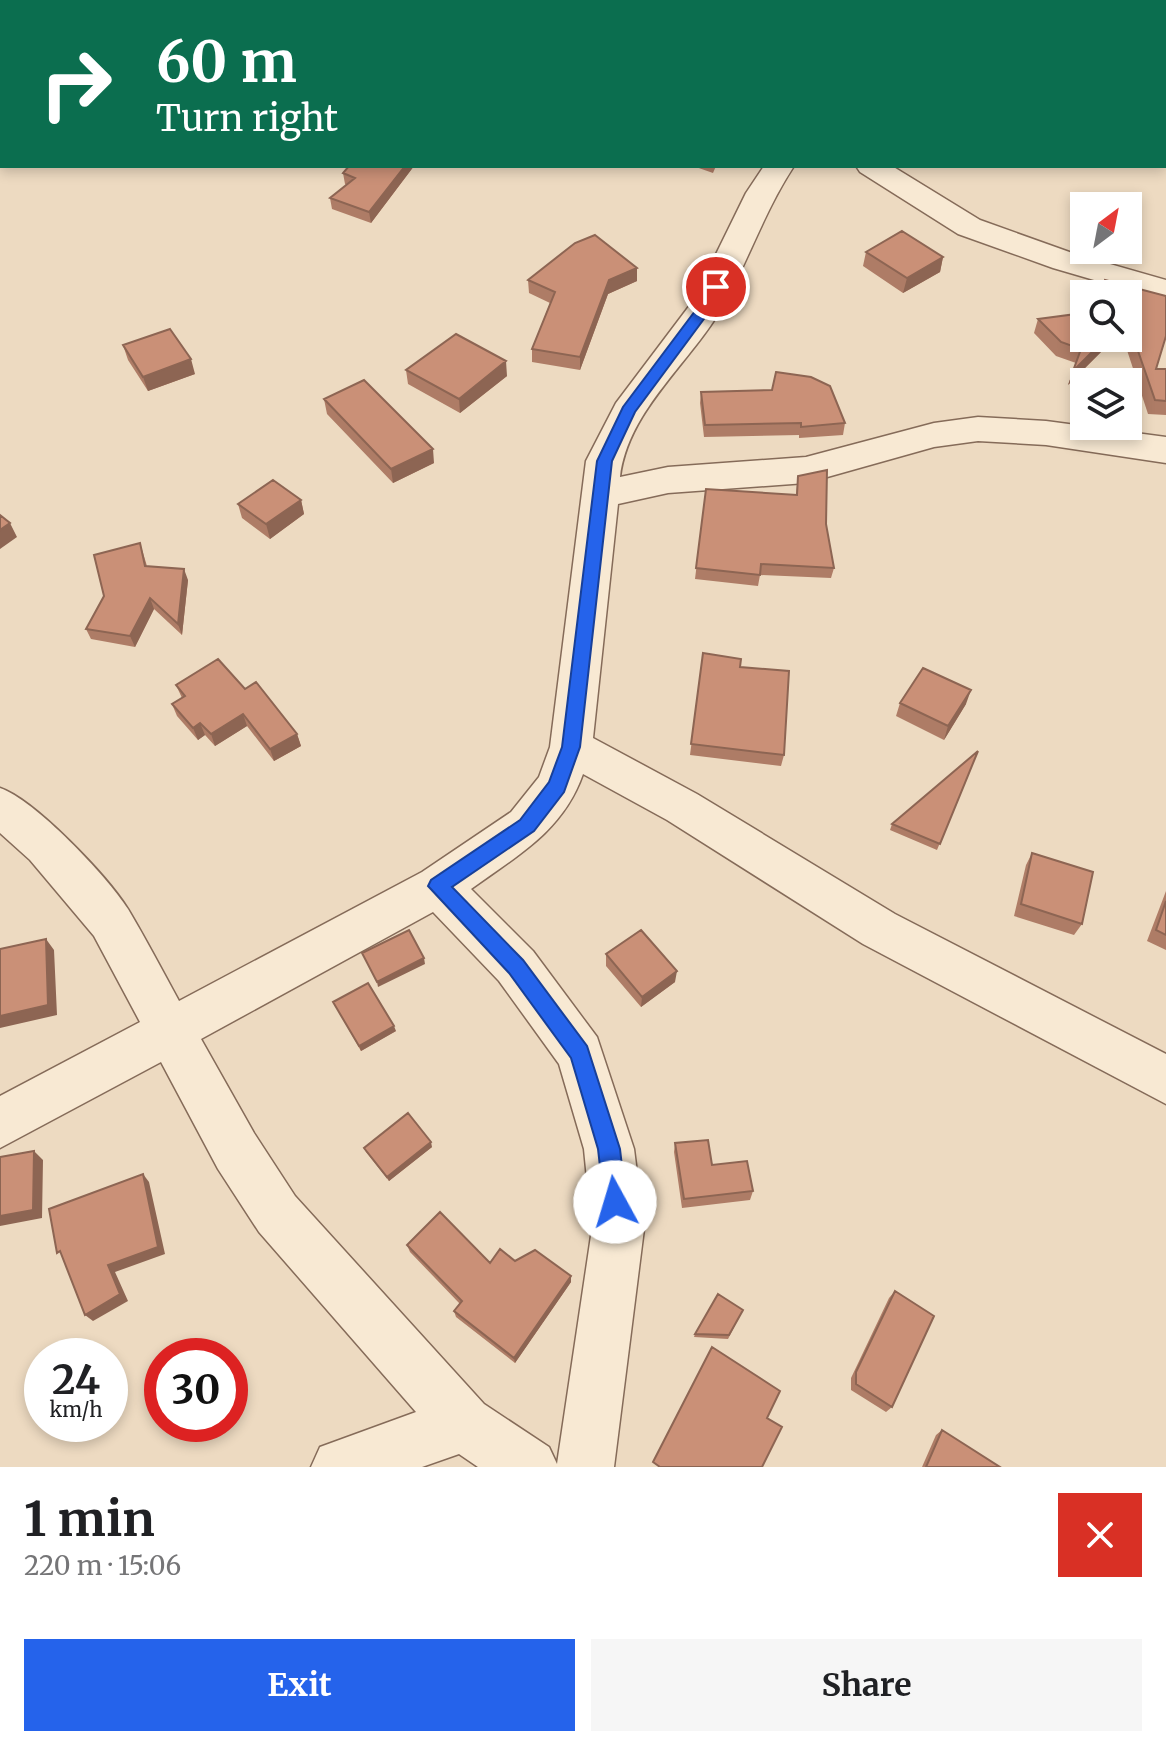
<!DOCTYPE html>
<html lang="en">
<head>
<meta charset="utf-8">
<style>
  body { margin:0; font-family:Merriweather,serif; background:#f6f6f6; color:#202124; height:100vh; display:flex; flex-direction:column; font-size:30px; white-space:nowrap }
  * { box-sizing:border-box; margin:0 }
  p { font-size:26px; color:#757577 }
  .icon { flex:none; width:44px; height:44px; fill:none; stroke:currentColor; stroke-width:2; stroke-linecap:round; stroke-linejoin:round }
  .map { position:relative; height:1467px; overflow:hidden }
  .drawer { display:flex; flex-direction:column; background:#fff; flex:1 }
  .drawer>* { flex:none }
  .banner { position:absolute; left:0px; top:0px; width:1166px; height:168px; box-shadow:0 4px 12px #0003; background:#0b6e4f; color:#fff; overflow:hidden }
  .needle { width:52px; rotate:32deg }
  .controls { position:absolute; left:1070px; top:192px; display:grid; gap:16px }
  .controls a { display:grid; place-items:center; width:72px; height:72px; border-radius:0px; background:#fff; box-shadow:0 4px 12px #0003; font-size:40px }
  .speed { position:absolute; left:24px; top:1338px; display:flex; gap:16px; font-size:40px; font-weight:700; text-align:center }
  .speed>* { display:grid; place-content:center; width:104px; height:104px; border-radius:50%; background:#fff; box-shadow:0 4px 12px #0003; line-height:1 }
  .speed small { font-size:20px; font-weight:400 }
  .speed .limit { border:12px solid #d22; background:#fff; color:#111 }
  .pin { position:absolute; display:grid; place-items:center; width:68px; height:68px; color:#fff; margin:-34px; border:4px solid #fff; border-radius:50%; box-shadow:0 2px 8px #0007 }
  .me { position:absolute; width:88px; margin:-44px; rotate:354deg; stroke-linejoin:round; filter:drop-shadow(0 0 6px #0008) }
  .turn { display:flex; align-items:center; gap:28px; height:168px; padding:0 24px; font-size:36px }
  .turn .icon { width:104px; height:104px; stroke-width:2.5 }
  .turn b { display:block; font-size:56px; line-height:68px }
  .round { display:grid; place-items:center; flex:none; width:84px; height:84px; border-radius:0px; background:#f6f6f6 }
  .overview { display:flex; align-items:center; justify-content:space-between; height:136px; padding:0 24px }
  h1 { font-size:48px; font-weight:700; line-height:60px }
  .button { display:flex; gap:16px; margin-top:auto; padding:16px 24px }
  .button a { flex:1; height:92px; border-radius:0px; background:#2563eb; color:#fff; font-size:32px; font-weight:700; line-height:92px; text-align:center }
  .button a+a { background:#f6f6f6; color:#202124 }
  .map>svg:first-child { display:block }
</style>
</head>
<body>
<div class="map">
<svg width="1166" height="1467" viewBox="0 0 1166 1467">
  <rect width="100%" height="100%" fill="#eddac1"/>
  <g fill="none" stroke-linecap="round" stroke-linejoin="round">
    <defs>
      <path id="minor" d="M 228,0 L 255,0 L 227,2 Z
        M 260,0 L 291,0 L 292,2 L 261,2 Z
        M 911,0 L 938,0 L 910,2 Z
        M 1097,0 L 1148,0 L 1096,2 Z
        M 764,166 L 794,166 C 765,210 749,259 724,304 C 693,361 628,409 620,477 L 668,467 L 806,457 L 934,423 L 978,417 L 1046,421 L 1166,437 L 1166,463 L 1046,445 L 978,441 L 934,447 L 806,483 L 668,493 L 618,504 L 593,738 L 697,794 L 895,914 L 1166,1054 L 1166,1104 L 863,944 L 667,820 L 583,774 C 563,831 517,856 471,889 L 533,951 L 597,1037 L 634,1149 L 644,1229 L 614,1467 L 478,1467 L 459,1454 L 422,1467 L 311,1467 L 320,1447 L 416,1412 L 259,1232 L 218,1169 L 161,1062 L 0,1148 L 0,1096 L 140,1022 L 94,936 L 30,860 L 0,833 L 0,788 C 35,800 107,876 128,909 C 146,939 162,970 179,1001 L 422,872 L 511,812 L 539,777 L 550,747 L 586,461 L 616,403 L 693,301 L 746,193 ZM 433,912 L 499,981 L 559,1064 L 584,1149 L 592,1229 L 557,1464 L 549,1447 L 484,1404 L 295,1196 L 254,1133 L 201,1039 Z
        M 856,166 L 892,166 L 980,220 L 1075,254 L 1166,280 L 1166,301 L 1053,268 L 958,234 L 860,172 Z"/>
    </defs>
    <use href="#minor" stroke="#856b59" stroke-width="3"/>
    <use href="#minor" fill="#f8e9d3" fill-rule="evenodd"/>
  </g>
  <path fill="#ae7c66" d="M 839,0 L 861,0 L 859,2 L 844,2 Z
    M 1004,0 L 1040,0 L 1038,2 L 1005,2 Z
    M 1164,17 L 1166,17 L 1166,106 L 1164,101 Z
    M 414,166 L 371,223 L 332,209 L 330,198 L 346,185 L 345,184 L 343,173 Z
    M 693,166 L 716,166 L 713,173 Z
    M 866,252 L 943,257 L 940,272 L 903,293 L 863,266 Z
    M 637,268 L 637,281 L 608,294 L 580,370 L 532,362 L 532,349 L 550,303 L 529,293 L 528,280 Z
    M 1105,280 L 1166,296 L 1166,336 L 1156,369 L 1166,369 L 1166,415 L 1148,414 L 1123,338 L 1128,338 L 1128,294 L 1100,294 Z
    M 1038,319 L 1115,338 L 1068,385 L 1076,363 L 1056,356 L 1034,333 Z
    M 123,345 L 195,374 L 148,391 L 128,360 Z
    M 406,370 L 507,376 L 460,413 L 408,384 Z
    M 701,392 L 845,423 L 843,435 L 799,438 L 799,435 L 704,437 L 700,403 Z
    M 324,399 L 434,463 L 393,483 L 327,414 Z
    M 798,476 L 826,524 L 834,568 L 831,578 L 760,575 L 758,586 L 695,579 L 706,489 L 796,495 Z
    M 301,500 L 304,514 L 270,539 L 242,518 L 238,504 Z
    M 140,543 L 147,566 L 188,580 L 182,635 L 154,609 L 135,647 L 91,639 L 86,629 Z
    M 703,653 L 740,667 L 784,755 L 781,766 L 690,755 Z
    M 176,685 L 245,689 L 297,734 L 301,746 L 274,761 L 247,726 L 215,746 L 205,735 L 198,740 L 177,716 L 172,704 L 182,698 Z
    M 900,703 L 966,704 L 944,740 L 896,716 Z
    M 978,751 L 937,850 L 890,830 L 892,824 Z
    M 1032,853 L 1082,924 L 1074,935 L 1014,916 L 1026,865 Z
    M 1166,891 L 1166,950 L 1147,941 Z
    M 606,954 L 675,982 L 641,1007 L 606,966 Z
    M 333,1002 L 396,1031 L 361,1051 Z
    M 675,1143 L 712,1165 L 753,1191 L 750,1200 L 682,1208 L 674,1152 Z
    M 432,1147 L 389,1181 L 366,1152 L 364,1148 Z
    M 407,1245 L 490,1263 L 515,1261 L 571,1282 L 515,1363 L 456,1317 L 454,1311 L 460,1304 L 410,1252 Z
    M 895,1291 L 892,1407 L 886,1412 L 851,1390 L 851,1378 L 889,1298 Z
    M 743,1310 L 728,1339 L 694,1337 L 695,1334 Z
    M 942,1430 L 1000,1467 L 922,1467 L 936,1435 Z"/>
  <path fill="#8d6553" d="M 405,166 L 414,166 L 371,223 L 369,212 Z
    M 943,257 L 940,272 L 903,293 L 907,278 Z
    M 637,268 L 637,281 L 608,294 L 580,370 L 580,357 L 609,280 Z
    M 1106,338 L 1115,338 L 1068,385 L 1073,371 Z
    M 191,359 L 195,374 L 148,391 L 143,377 Z
    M 506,361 L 507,376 L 460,413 L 459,399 Z
    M 433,449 L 434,463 L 393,483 L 391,469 Z
    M 301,500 L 304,514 L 270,539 L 266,524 Z
    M 10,523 L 17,537 L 0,549 L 0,530 Z
    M 184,569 L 188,580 L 182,635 L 178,624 Z
    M 150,598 L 154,609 L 135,647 L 130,636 Z
    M 971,690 L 966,704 L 944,740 L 948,726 Z
    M 243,714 L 247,726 L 215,746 L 211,734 Z
    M 200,723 L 205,735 L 198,740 L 193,728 Z
    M 297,734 L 301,746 L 274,761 L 270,749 Z
    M 46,939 L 54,950 L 57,1015 L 0,1028 L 0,1016 Z
    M 424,958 L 425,964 L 378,987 L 377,982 Z
    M 677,971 L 675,982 L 641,1007 L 642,997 Z
    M 394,1026 L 396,1031 L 361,1051 L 359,1046 Z
    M 431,1142 L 432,1147 L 389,1181 L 387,1177 Z
    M 34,1151 L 43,1160 L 42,1218 L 0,1226 L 0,1216 Z
    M 143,1174 L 149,1182 L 165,1254 L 115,1272 L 128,1301 L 93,1321 L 85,1315 Z
    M 571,1276 L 571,1282 L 515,1363 L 514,1358 Z"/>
  <path fill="#ca9077" stroke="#8d6553" stroke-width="2" d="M 646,0 L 683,0 L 683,2 L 645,2 Z
    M 760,0 L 808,0 L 810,2 L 760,2 Z
    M 1016,0 L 1034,0 L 1032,2 L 1018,2 Z
    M 1050,0 L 1091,0 L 1091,2 L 1049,2 Z
    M 1164,17 L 1166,17 L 1166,91 L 1164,90 Z
    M 349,166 L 405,166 L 369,212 L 330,198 L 355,178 L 343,173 Z
    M 902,231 L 943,257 L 907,278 L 866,252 Z
    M 595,235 L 637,268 L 609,280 L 580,357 L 532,349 L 555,292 L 528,280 L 575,243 Z
    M 1105,280 L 1166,296 L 1166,336 L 1156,369 L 1166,369 L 1166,401 L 1155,400 L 1128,322 L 1128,294 L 1101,294 Z
    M 1084,313 L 1084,338 L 1106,338 L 1073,371 L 1081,349 L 1061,342 L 1038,319 Z
    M 170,329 L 191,359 L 143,377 L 123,345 Z
    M 456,334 L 506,361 L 459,399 L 406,370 Z
    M 776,372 L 811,377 L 830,386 L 845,423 L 801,427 L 801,423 L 705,425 L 701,392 L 772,390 Z
    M 364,380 L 433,449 L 391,469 L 324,399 Z
    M 827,470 L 826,524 L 834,568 L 761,564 L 760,575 L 696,568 L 706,489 L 797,495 L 798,476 Z
    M 273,480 L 301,500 L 266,524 L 238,504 Z
    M 0,515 L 10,523 L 0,530 Z
    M 140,543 L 145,566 L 184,569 L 178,624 L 150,598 L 130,636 L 86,629 L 104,596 L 94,555 Z
    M 703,653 L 741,659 L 740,667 L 789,671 L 784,755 L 691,744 Z
    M 218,659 L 245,689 L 256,682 L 297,734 L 270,749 L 243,714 L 211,734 L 200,723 L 193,728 L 172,704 L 185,696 L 176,685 Z
    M 923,668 L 971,690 L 948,726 L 900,703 Z
    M 978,751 L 940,844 L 892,824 Z
    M 1032,853 L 1093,872 L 1082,924 L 1021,904 Z
    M 1166,901 L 1166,935 L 1156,930 Z
    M 409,930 L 424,958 L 377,982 L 362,953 Z
    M 641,930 L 677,971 L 642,997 L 606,954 Z
    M 46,939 L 48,1005 L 0,1016 L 0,949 Z
    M 368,983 L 394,1026 L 359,1046 L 333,1002 Z
    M 408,1113 L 431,1142 L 387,1177 L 364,1148 Z
    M 708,1140 L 712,1165 L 747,1161 L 753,1191 L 684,1199 L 675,1143 Z
    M 34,1151 L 33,1210 L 0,1216 L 0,1157 Z
    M 143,1174 L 158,1247 L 108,1265 L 120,1294 L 85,1315 L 60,1251 L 57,1253 L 49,1209 Z
    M 440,1212 L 490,1263 L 500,1249 L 515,1261 L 535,1250 L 571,1276 L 514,1358 L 454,1311 L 462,1301 L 407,1245 Z
    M 895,1291 L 934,1316 L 892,1407 L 856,1384 L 856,1372 Z
    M 718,1294 L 743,1310 L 729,1335 L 695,1334 Z
    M 712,1347 L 780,1391 L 767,1418 L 782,1427 L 762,1467 L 660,1467 L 653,1462 Z
    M 942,1430 L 1000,1467 L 926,1467 Z"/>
  <path fill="#2563eb" stroke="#184099" stroke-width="2" d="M 716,282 L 723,287 L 715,304 L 635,412 L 612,461 L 580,747 L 564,792 L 534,831 L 452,887 L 523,960 L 587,1046 L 620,1149 L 626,1202 L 623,1210 L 615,1214 L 607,1210 L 604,1202 L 598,1149 L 571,1058 L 509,973 L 428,886 L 431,880 L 520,820 L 549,782 L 562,747 L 597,461 L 623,407 L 701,303 L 711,284 Z"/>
</svg>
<div class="controls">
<a><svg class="needle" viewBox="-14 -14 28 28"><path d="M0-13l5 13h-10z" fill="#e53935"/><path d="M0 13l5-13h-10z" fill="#757577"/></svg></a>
<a><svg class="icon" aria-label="search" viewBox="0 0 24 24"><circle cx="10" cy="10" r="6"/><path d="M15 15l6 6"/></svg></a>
<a><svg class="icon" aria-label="layers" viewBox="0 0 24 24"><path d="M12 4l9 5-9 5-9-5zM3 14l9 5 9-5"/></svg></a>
</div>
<div class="speed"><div>24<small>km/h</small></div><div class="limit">30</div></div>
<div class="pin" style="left:716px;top:287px;background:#d93025"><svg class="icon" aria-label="arrive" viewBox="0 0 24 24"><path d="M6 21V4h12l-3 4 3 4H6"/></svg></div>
<svg class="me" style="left:615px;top:1202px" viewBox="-20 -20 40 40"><circle r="19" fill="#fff"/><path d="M0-13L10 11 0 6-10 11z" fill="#2563eb"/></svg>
<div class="banner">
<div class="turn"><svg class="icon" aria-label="right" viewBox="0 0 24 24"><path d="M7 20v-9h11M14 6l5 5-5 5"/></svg><div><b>60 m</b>Turn right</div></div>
</div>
</div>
<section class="drawer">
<div class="overview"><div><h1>1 min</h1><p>220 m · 15:06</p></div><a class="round" style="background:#d93025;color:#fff"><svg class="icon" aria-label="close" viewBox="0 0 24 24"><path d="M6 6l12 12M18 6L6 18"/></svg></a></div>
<div class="button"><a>Exit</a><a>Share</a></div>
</section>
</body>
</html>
